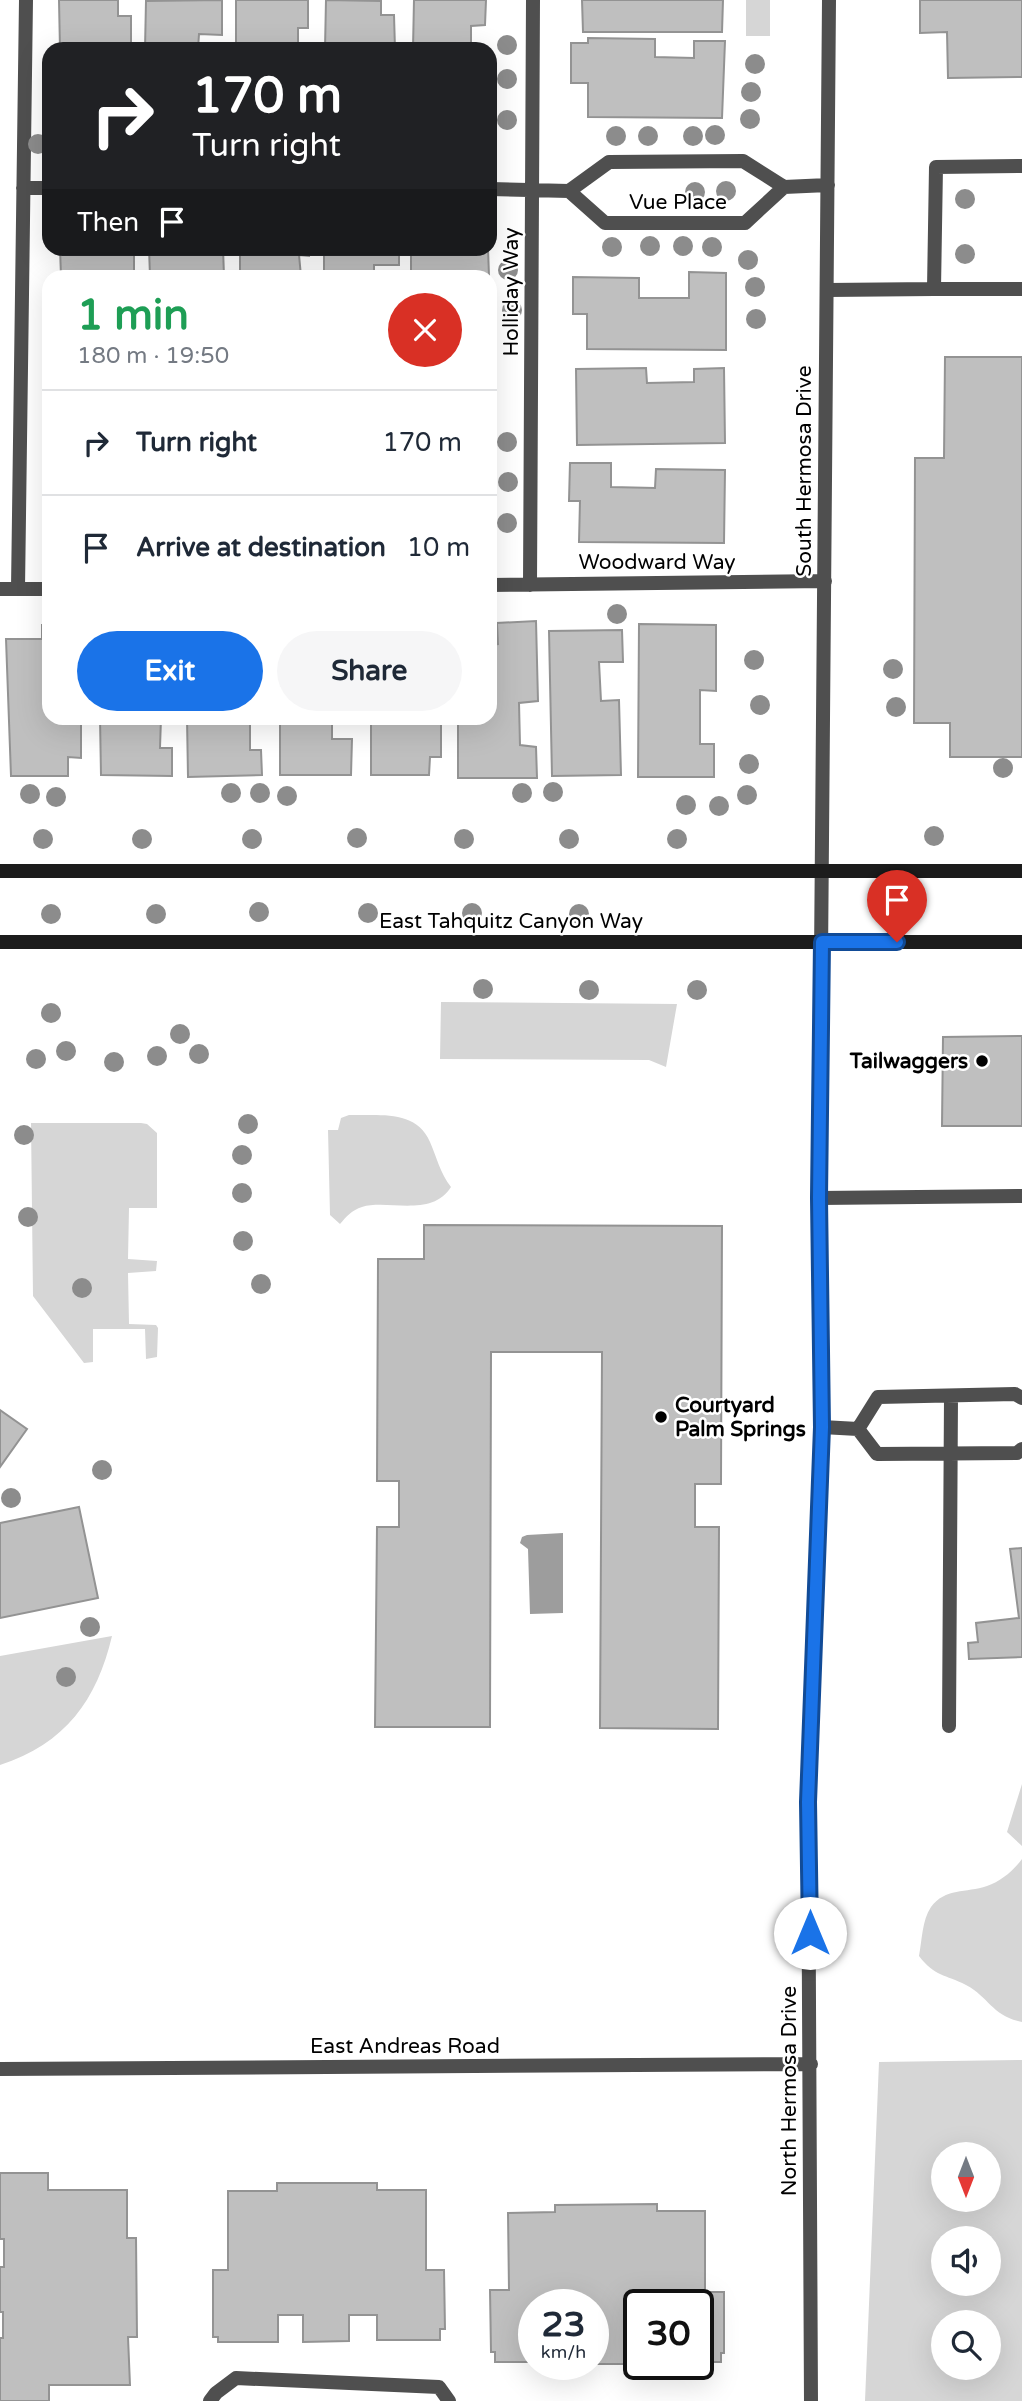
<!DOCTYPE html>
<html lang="en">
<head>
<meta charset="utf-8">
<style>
  body { margin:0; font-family:"Varela Round",sans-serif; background:#f6f6f7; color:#1f2937; height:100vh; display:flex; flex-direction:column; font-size:26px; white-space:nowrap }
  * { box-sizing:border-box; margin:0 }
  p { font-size:23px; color:#747a83 }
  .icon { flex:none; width:38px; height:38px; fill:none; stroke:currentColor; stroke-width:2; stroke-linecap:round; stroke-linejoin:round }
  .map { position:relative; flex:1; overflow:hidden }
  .side { position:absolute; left:42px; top:270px; width:455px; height:455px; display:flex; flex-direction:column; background:#fff; border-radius:21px; box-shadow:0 7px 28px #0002 }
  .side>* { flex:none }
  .guide { position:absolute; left:42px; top:42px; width:455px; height:214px; border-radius:21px; box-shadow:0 7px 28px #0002; background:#202124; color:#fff; overflow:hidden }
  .needle { width:46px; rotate:180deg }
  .fabs { position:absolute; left:931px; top:2142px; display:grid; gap:14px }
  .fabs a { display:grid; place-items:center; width:70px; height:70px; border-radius:50%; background:#fff; box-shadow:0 7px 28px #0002; font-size:35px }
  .speed { position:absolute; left:518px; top:2289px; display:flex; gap:14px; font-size:35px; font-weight:700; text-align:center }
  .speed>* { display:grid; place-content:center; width:91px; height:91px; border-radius:50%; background:#fff; box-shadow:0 7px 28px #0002; line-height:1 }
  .speed small { font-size:18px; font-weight:400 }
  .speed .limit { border:4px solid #111; border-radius:10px; background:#fff; color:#111 }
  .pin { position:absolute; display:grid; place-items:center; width:60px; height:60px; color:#fff; margin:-72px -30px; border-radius:50% 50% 50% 0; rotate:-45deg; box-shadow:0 0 7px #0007 }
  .pin .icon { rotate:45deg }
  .me { position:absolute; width:77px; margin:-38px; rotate:0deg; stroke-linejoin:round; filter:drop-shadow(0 0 5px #0008) }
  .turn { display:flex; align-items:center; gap:24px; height:147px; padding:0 35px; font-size:32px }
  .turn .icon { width:91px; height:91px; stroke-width:2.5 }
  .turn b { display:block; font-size:49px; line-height:60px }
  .then { display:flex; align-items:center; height:66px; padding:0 35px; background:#0003; gap:14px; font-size:26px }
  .round { display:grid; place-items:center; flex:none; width:74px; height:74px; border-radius:37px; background:#f6f6f7 }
  .head { display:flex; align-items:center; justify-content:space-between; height:119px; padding:0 35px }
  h1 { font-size:42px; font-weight:700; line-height:52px; color:#1e9e55 }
  .primary-button { display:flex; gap:14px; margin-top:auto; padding:14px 35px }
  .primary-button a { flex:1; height:80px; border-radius:42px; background:#1a73e8; color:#fff; font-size:28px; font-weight:700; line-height:80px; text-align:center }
  .primary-button a+a { background:#f6f6f7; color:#1f2937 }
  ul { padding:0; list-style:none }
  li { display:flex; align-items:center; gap:21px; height:105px; padding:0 35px; border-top:2px solid #e0e1e3 }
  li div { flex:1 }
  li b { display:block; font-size:26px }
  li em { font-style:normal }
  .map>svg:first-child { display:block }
</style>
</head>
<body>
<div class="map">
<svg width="1022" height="2401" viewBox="0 0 1022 2401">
  <rect width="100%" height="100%" fill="#fff"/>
  <path fill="#d6d6d6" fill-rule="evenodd" d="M 746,0 L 770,0 L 770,36 L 746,36 Z
    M 441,1002 L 677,1004 L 666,1067 L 649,1060 L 440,1059 Z
    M 349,1115 C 378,1116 416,1109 430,1142 C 437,1158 440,1173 451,1187 C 432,1218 387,1199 362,1207 C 352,1210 346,1217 340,1224 L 330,1215 L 328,1130 L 338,1130 L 341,1118 Z
    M 31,1123 L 141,1123 L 147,1124 L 157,1133 L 157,1208 L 129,1208 L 128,1259 L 157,1261 L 156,1271 L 128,1273 L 129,1324 L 156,1325 L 158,1328 L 157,1357 L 146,1359 L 145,1329 L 93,1329 L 93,1362 L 84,1363 L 33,1296 Z
    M 112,1636 C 97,1700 65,1744 0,1765 L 0,1656 Z
    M 1022,1784 L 1022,1846 L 1007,1832 Z
    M 1022,1859 L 1022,2022 C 992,2016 990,1998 966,1985 C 945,1974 935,1977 919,1956 C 922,1941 922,1920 931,1907 C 945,1888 966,1893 987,1886 C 1001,1881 1013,1871 1022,1859 Z
    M 1022,2060 L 1022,2401 L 865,2401 L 879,2062 ZM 989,2154 L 989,2200 L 943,2200 L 943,2154 ZM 989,2238 L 989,2284 L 943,2284 L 943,2238 ZM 989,2322 L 989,2368 L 943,2368 L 943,2322 Z"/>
  <path fill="#9d9d9d" d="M 563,1533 L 563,1613 L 530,1614 L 528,1549 L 520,1543 L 522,1537 L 527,1535 Z"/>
  <path fill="#bfbfbf" stroke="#939393" stroke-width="2" d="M 59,0 L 118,0 L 118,16 L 131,16 L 131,49 L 60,49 Z
    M 222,0 L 222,35 L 199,34 L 198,49 L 145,49 L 146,1 Z
    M 236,0 L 308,0 L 308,28 L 298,28 L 298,49 L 236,49 Z
    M 326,0 L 381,1 L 381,15 L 394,15 L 395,49 L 325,49 Z
    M 414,0 L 486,0 L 485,25 L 471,26 L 471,49 L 413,49 Z
    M 582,0 L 723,0 L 722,32 L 583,32 Z
    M 920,0 L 1022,0 L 1022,77 L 948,78 L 947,32 L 920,33 Z
    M 588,38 L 655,39 L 655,57 L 694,58 L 694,41 L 725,41 L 722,118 L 588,117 L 588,83 L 571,83 L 571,43 L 588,43 Z
    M 60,248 L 134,248 L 134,276 L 61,276 Z
    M 149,248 L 223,248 L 224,276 L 150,276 Z
    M 240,248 L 309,248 L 309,256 L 299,255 L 301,276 L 240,276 Z
    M 324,248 L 399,248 L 399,265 L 374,265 L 374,276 L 324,276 Z
    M 411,248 L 488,248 L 489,276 L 411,276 Z
    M 689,272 L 726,273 L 726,350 L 587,349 L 587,314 L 573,314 L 573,277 L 639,278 L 639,298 L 689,298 Z
    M 945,357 L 1022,357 L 1022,757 L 950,757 L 950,723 L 914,723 L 915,458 L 944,458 Z
    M 646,368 L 647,383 L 694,382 L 694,369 L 724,368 L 725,443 L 577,445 L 576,369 Z
    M 570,463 L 611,463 L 611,487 L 655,488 L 656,469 L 725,470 L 724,543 L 579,542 L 580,501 L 569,501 Z
    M 536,621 L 538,701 L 519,703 L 520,745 L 536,747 L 537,778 L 458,778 L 458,718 L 490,718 L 490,645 L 498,644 L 497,623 Z
    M 639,624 L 716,625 L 716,691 L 700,690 L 700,744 L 714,744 L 714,777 L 638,777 Z
    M 42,625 L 49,625 L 49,718 L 81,718 L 81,758 L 68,757 L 68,776 L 11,776 L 6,639 L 42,639 Z
    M 622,630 L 623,662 L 599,662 L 601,701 L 619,700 L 621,775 L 552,776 L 549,631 Z
    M 100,718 L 161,718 L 160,748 L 172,748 L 172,776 L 101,775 Z
    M 187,718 L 250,718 L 250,750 L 261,750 L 262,775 L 188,777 Z
    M 280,718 L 332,718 L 332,739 L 352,739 L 351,775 L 280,775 Z
    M 371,718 L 441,718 L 441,757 L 430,757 L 429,775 L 371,775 Z
    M 1022,1036 L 1022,1126 L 942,1126 L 943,1037 Z
    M 424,1225 L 722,1226 L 721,1484 L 695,1484 L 695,1527 L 719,1527 L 718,1729 L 600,1728 L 602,1352 L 491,1352 L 490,1727 L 375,1727 L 377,1527 L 399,1527 L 399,1481 L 377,1481 L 378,1259 L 424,1259 Z
    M 0,1410 L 27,1429 L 0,1467 Z
    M 79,1507 L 98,1598 L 0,1618 L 0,1523 Z
    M 1022,1548 L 1022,1657 L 969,1659 L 968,1643 L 978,1642 L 976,1623 L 1019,1618 L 1010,1549 Z
    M 0,2173 L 48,2173 L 48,2190 L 127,2190 L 127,2238 L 136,2238 L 137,2337 L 128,2337 L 130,2385 L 49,2385 L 49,2401 L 0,2401 L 0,2338 L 3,2338 L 3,2312 L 0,2312 L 0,2267 L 4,2267 L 4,2239 L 0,2239 Z
    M 277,2183 L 377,2183 L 377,2190 L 426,2190 L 426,2270 L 444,2270 L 445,2329 L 440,2329 L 440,2340 L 377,2340 L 377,2315 L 349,2315 L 349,2341 L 303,2342 L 303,2315 L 278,2315 L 278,2342 L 218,2342 L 218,2337 L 213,2337 L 213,2270 L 228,2270 L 228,2191 L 277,2191 Z
    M 657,2204 L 657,2211 L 705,2211 L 705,2292 L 724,2292 L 724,2353 L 721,2353 L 721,2362 L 698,2362 L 698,2305 L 639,2305 L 639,2337 L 629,2337 L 629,2364 L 593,2364 L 593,2305 L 534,2305 L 534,2362 L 495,2362 L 495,2352 L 491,2352 L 490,2290 L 509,2290 L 508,2213 L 555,2212 L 555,2205 Z"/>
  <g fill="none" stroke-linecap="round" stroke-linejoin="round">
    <path stroke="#4f4f4f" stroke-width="14" d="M 1022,166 L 936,167 L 934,289 L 1022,289
      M 827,290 L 934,289
      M 819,1198 L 1022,1196
      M 822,1427 L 858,1429
      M 858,1429 L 878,1397 L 1015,1394 L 1022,1398
      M 858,1429 L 877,1454 L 1017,1453 L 1022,1449
      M 949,1726 L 951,1397
      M 210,2401 L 216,2393 L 236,2378 L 439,2387 L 449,2401"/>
    <path stroke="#4f4f4f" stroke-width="14" d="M 784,187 L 828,185
      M 23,188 L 49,188
      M 490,189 L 569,191 L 605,223 L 745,223 L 784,187 L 743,161 L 609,162 L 569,191
      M 490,585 L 825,581
      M 530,585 L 533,0
      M 0,589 L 49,589
      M 18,589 L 26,0
      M 0,2069 L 811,2064
      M 811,2401 L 808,1802 L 822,1427 L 819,1198 L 829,0"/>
    <path stroke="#1c1c1c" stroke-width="14" d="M 0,871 L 1022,871
      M 0,942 L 1022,942"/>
  </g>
  <g fill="#8c8c8c">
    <circle cx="507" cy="45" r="10"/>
    <circle cx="755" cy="64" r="10"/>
    <circle cx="507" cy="79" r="10"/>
    <circle cx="751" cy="92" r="10"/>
    <circle cx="750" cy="119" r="10"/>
    <circle cx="507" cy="120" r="10"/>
    <circle cx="715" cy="135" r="10"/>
    <circle cx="616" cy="136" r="10"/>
    <circle cx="648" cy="136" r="10"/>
    <circle cx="693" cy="136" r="10"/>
    <circle cx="38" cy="144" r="10"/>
    <circle cx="726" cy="191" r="10"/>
    <circle cx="695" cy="192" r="10"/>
    <circle cx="965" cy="199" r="10"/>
    <circle cx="650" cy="246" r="10"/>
    <circle cx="683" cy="246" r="10"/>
    <circle cx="612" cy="247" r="10"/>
    <circle cx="712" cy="247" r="10"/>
    <circle cx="965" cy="254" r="10"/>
    <circle cx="748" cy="260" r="10"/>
    <circle cx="508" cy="270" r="10"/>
    <circle cx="755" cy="287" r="10"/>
    <circle cx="512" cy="310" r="10"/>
    <circle cx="756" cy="319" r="10"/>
    <circle cx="507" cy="442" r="10"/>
    <circle cx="508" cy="482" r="10"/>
    <circle cx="507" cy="523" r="10"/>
    <circle cx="617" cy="614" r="10"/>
    <circle cx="754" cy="660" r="10"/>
    <circle cx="893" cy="669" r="10"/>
    <circle cx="760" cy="705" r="10"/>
    <circle cx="896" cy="707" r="10"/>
    <circle cx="749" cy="764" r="10"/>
    <circle cx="1003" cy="768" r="10"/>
    <circle cx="553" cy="792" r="10"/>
    <circle cx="231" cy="793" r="10"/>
    <circle cx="260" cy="793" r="10"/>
    <circle cx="522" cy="793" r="10"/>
    <circle cx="30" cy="794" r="10"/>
    <circle cx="747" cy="795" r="10"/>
    <circle cx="287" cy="796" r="10"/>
    <circle cx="56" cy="797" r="10"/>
    <circle cx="686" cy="805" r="10"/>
    <circle cx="719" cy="806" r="10"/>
    <circle cx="934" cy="836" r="10"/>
    <circle cx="357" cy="838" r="10"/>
    <circle cx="43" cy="839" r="10"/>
    <circle cx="142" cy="839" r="10"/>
    <circle cx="252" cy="839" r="10"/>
    <circle cx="464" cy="839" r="10"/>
    <circle cx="569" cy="839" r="10"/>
    <circle cx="677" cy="839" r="10"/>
    <circle cx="259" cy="912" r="10"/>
    <circle cx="368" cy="913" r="10"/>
    <circle cx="472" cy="913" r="10"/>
    <circle cx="51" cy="914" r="10"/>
    <circle cx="156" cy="914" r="10"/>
    <circle cx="579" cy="914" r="10"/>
    <circle cx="483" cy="989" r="10"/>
    <circle cx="589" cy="990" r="10"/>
    <circle cx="697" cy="990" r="10"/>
    <circle cx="51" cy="1013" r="10"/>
    <circle cx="180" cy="1034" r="10"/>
    <circle cx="66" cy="1051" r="10"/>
    <circle cx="199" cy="1054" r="10"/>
    <circle cx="157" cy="1056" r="10"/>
    <circle cx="36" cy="1059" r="10"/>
    <circle cx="114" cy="1062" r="10"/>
    <circle cx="248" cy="1124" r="10"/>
    <circle cx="24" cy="1135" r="10"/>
    <circle cx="242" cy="1155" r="10"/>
    <circle cx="242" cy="1193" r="10"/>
    <circle cx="28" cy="1217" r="10"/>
    <circle cx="243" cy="1241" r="10"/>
    <circle cx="261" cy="1284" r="10"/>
    <circle cx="82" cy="1288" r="10"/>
    <circle cx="102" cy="1470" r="10"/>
    <circle cx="11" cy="1498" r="10"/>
    <circle cx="90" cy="1627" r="10"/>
    <circle cx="66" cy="1677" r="10"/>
  </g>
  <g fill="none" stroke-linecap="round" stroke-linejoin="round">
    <defs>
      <path id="route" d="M 810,1933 L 808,1802 L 822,1427 L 819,1198 L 822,942 L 897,942"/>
    </defs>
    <use href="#route" stroke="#114b97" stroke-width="18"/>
    <use href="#route" stroke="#1a73e8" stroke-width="12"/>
  </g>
  <g fill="#000" stroke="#fff" stroke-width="2.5">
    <circle cx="982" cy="1061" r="7"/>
    <circle cx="661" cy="1417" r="7"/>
  </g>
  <g text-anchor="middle" stroke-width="5" stroke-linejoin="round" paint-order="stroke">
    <g font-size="21" fill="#000" stroke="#fff">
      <text x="678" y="209">Vue Place</text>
      <text transform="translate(511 292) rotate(-90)" y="7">Holliday Way</text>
      <text transform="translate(804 471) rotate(-90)" y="7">South Hermosa Drive</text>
      <text x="657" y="569">Woodward Way</text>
      <text x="511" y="928">East Tahquitz Canyon Way</text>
      <text x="405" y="2053">East Andreas Road</text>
      <text transform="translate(789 2091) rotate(-90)" y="7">North Hermosa Drive</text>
    </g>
    <g font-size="21" font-weight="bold" fill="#000" stroke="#fff" text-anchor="end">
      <text x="968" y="1068">Tailwaggers</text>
      <text x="675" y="1412" text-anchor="start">Courtyard<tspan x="675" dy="24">Palm Springs</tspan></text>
    </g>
  </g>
</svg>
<div class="fabs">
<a><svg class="needle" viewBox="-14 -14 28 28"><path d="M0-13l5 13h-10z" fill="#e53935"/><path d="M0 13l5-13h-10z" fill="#747a83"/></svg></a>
<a><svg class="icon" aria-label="sound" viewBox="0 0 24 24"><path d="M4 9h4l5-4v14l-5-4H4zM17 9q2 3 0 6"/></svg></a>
<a><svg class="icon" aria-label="search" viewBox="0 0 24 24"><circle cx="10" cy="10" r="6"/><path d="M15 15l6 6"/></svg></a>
</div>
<div class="speed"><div>23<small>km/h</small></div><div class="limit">30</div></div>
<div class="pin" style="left:897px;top:942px;background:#d93025"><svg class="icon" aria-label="arrive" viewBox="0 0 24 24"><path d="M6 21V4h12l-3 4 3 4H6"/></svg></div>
<svg class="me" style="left:810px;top:1933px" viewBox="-20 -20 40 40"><circle r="19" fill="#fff"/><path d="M0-13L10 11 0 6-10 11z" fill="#1a73e8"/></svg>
<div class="guide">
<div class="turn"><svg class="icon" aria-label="right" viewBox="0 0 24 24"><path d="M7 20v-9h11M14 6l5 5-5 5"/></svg><div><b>170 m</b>Turn right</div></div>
<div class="then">Then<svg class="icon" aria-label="arrive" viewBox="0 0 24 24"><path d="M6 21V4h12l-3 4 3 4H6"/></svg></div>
</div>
<section class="side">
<div class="head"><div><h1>1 min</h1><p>180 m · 19:50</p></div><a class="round" style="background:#d93025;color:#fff"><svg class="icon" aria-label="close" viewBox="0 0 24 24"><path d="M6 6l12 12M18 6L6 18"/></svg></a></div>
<ul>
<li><svg class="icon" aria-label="right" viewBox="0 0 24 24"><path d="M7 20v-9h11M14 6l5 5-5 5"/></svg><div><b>Turn right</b></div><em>170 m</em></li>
<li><svg class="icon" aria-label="arrive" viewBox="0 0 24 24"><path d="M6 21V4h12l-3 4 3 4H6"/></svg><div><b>Arrive at destination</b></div><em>10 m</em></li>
</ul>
<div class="primary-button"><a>Exit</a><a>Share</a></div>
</section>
</div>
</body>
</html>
